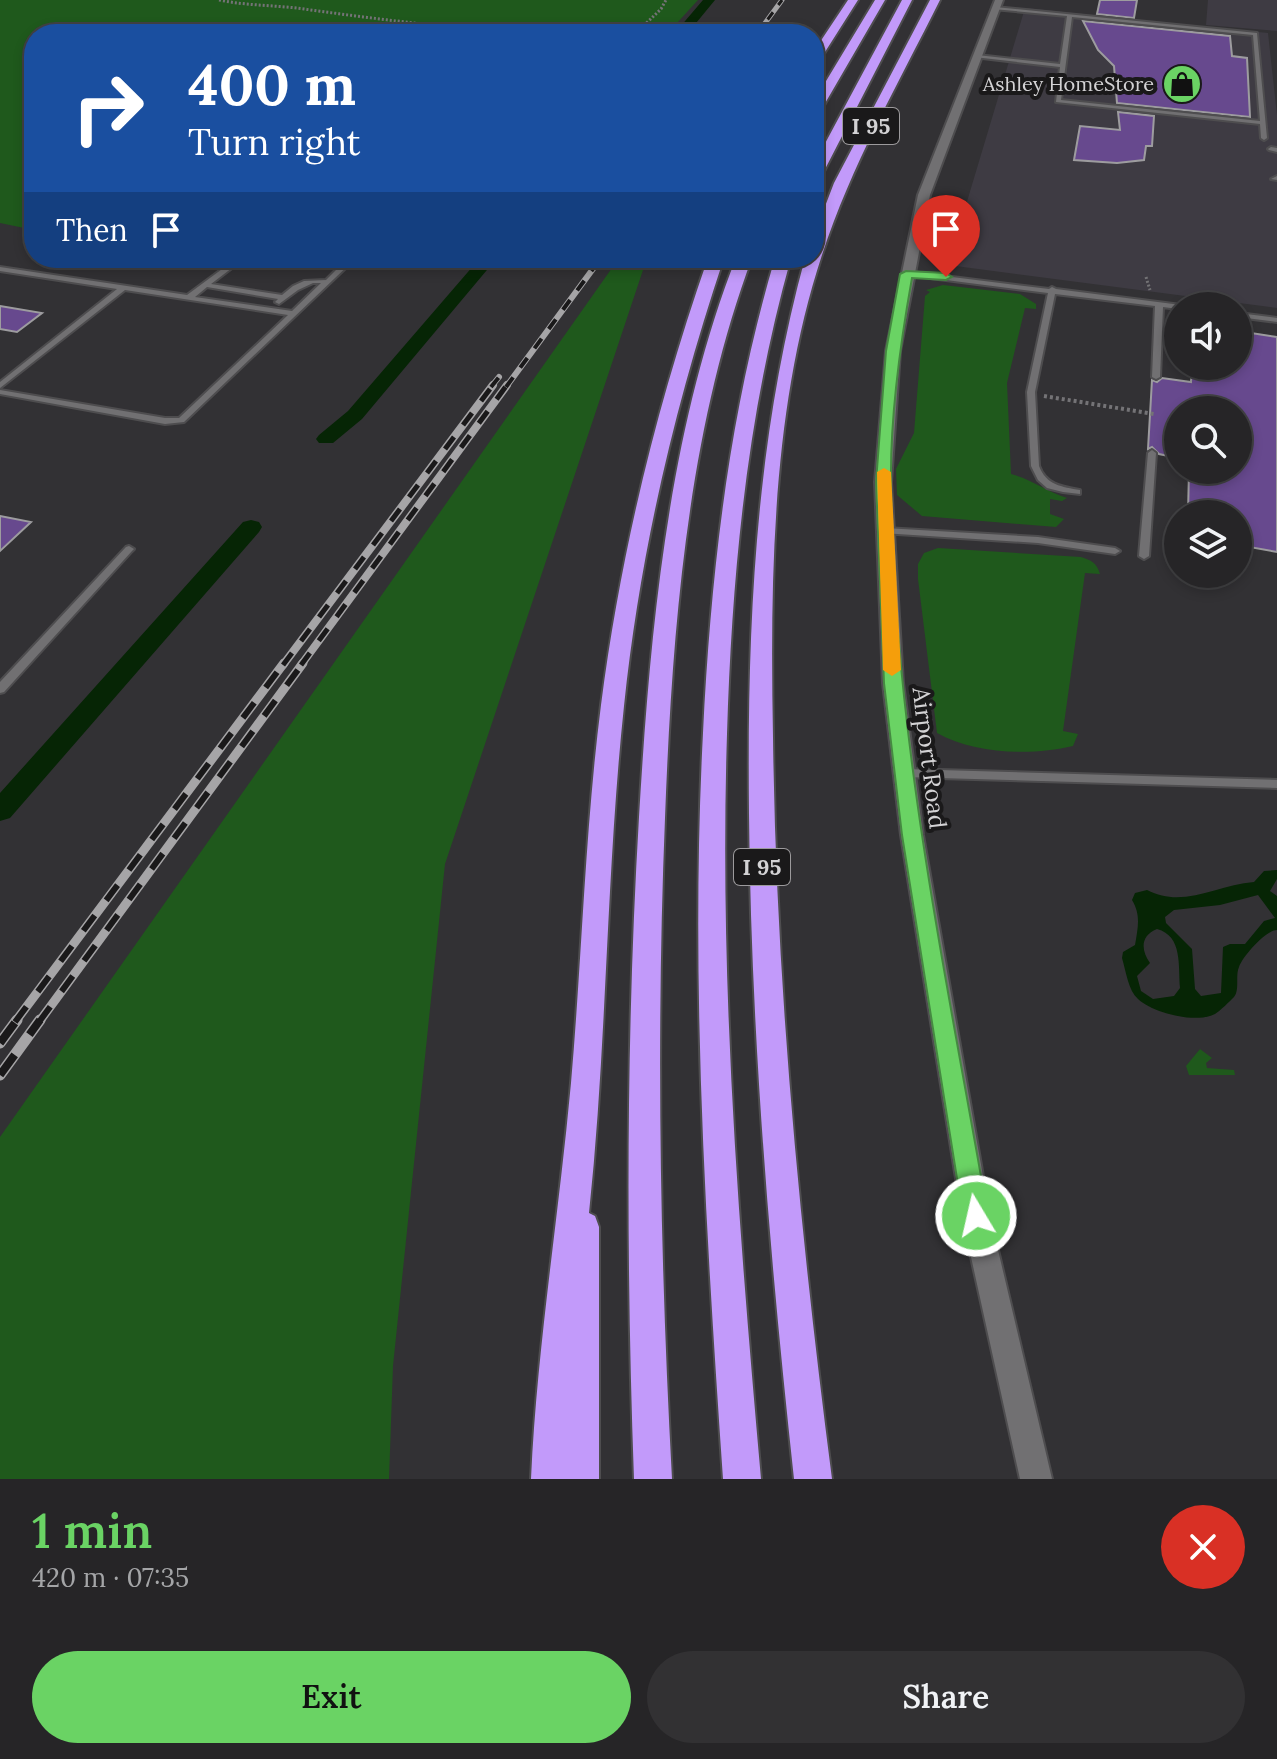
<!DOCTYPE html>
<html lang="en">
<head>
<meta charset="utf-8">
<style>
  body { margin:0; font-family:Lora,serif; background:#323133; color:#f1f3f6; height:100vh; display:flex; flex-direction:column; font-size:30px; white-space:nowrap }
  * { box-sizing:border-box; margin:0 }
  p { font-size:26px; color:#a4a5a7 }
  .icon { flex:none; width:44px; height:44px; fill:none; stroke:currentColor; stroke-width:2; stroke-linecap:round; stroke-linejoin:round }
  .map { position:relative; height:1479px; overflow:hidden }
  .drawer { display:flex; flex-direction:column; background:#262527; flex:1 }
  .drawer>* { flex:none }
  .top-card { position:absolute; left:24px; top:24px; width:800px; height:244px; border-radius:32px; box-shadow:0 4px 12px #0003,0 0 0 2px #424244; background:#1a4fa0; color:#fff; overflow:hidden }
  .tools { position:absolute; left:1164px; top:292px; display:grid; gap:16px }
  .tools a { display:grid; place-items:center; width:88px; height:88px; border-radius:50%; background:#262527; box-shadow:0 4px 12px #0003,0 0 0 2px #424244; font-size:40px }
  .pin { position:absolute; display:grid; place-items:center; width:68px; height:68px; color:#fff; margin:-82px -34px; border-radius:50% 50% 50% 0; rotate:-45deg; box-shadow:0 0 8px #0007 }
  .pin .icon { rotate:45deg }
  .me { position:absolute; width:88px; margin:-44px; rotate:351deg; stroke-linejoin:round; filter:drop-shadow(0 0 6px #0008) }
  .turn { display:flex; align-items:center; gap:28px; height:168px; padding:0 32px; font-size:36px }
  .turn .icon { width:104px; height:104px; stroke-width:2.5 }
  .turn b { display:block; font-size:56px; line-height:68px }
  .then { display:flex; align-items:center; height:76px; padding:0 32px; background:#0003; gap:16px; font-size:30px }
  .round { display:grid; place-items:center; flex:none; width:84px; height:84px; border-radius:42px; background:#323133 }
  .summary { display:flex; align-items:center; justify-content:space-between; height:136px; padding:0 32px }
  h1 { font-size:48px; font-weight:600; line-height:60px; color:#6ad364 }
  .button { display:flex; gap:16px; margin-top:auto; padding:16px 32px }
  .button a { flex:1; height:92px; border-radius:48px; background:#6ad364; color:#111; font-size:32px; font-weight:600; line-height:92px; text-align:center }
  .button a+a { background:#323133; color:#f1f3f6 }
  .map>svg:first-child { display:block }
</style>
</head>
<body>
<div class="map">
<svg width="1277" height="1479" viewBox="0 0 1277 1479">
  <rect width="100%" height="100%" fill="#323134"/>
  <path fill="#3e3b43" d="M 1208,0 L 1277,0 L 1277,31 L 1206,25 Z
    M 1025,8 L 1268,33 L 1277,115 L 1277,308 L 948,265 Z"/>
  <path fill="#1f591c" d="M 0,0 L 698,0 L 667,34 L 34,34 L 34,230 L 0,223 Z
    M 619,258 L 647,258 L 445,864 L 393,1366 L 389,1479 L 0,1479 L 0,1137 Z
    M 943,285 L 1020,294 L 1036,304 L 1036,309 L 1025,308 L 1007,383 L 1011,474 C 1031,479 1046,491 1067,498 L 1062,501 L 1050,499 L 1050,514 L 1064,519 L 1056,527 L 922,516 L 897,495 L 896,469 L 914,433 L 925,296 L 930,292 L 926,290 Z
    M 938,548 L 1081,557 C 1091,560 1097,563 1100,574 L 1085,573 L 1063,731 L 1078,734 L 1073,746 C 1031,756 975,754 937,733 L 918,579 L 918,564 L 924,553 Z
    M 1200,1049 L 1212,1058 L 1206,1063 L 1207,1068 L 1234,1070 L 1235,1075 L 1189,1075 L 1186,1066 Z"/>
  <path fill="#062505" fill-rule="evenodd" d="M 1277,870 L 1277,879 L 1270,891 L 1277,896 L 1277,930 C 1266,930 1243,956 1239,967 C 1235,976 1240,989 1234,997 C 1230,1001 1220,1011 1215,1014 C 1196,1024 1153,1013 1138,999 C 1128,990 1126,971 1122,958 L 1123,952 L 1135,945 C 1138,927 1141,915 1132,900 L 1135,893 L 1147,890 C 1183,909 1216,885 1254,882 L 1264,871 ZM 1258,895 L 1275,918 L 1264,921 L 1245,944 L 1230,944 L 1223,947 L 1221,993 L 1201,996 L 1195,989 L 1192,949 L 1166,923 L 1165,917 L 1174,910 L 1220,905 ZM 1157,929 C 1183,936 1178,966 1180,988 L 1174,996 L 1153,999 L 1141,991 L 1137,976 L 1150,963 C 1141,950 1140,936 1157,929 Z"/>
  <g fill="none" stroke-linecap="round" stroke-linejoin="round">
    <path fill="#062505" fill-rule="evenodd" d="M 703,0 L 715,0 L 687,34 L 674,34 Z
      M 480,258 L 497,258 L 362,419 L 333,443 L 319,443 L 316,439 L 319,435 L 348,411 Z
      M 251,520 L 259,522 L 262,527 L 259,532 L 10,818 L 0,821 L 0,793 L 243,522 Z"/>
  </g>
  <path fill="#67498e" stroke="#9d9c9f" stroke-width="2" d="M 1100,0 L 1137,0 L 1134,18 L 1097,14 Z
    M 1083,21 L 1230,36 L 1232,56 L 1247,58 L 1250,117 L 1117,103 L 1114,66 L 1098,50 Z
    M 1118,112 L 1154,116 L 1152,146 L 1146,146 L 1144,160 L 1117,163 L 1074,160 L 1080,126 L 1120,130 Z
    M 0,306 L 42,313 L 17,332 L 0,329 Z
    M 1238,331 L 1277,337 L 1277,552 L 1238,545 L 1238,514 L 1188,514 L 1189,470 L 1238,470 L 1238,410 L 1178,410 L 1178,458 L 1159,454 L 1152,447 L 1148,449 L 1152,380 L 1157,382 L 1162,378 L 1191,382 L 1192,366 L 1238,366 Z
    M 0,516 L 31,522 L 0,551 Z"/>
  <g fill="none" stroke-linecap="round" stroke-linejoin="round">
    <defs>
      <path id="lane" d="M 995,7 L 1257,33 L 1267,138 L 1264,140 L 1261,138 L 1260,124 L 1056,102 L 1060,67 L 974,57 L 977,55 L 1060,64 L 1067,16 L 993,9 ZM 1072,17 L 1253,35 L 1260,121 L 1061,100 Z
        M 1271,147 L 1277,148 L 1277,152 L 1269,150 L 1268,149 Z
        M 1277,176 L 1277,180 L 1271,179 Z
        M 237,258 L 245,258 L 211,284 L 282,295 L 293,286 L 304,281 L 326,280 L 348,258 L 356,258 L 184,422 L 165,424 L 0,394 L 0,390 L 165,418 L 179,418 L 288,315 L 125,290 L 0,388 L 0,382 L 117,289 L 0,271 L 0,267 L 187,295 ZM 313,283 L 321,283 L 292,311 L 195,297 L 207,287 L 278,299 L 275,302 L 279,304 L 298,290 Z
        M 904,271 L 1049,289 L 1052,287 L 1056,289 L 1181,305 L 1178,306 L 1178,309 L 1163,307 L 1160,377 L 1156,379 L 1152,377 L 1155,306 L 1055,294 L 1035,392 L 1039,466 C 1046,485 1062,487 1080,490 L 1080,494 L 1063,492 L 1047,488 L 1038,480 L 1031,466 L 1027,392 L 1048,293 L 907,275 L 903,273 Z
        M 1238,313 L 1277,318 L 1277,322 L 1238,317 Z
        M 1152,450 L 1156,453 L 1149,556 L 1144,559 L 1139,556 L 1148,453 Z
        M 885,528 L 1038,537 L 1115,548 L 1120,551 L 1115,554 L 1038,543 L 882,533 L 880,531 Z
        M 129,546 L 134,549 L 132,551 L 4,692 L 0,693 L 0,682 L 126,547 Z
        M 904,769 L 1277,780 L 1277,788 L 904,777 L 900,776 L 898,773 L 900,770 Z"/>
      <path id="secondary" d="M 995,0 L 1003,0 L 930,195 L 900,351 L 891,482 L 903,683 L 923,835 L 990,1216 L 1052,1479 L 1020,1479 L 962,1216 L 901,835 L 883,683 L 875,482 L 886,351 L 918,195 Z"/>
      <path id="highway" d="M 848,0 L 858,0 L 818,63 L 814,64 L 814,51 Z
        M 875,0 L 885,0 L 820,112 L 814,116 L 814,101 Z
        M 902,0 L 912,0 L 821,177 L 814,181 L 814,164 Z
        M 930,0 L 940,0 C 898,84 851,166 822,255 C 772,406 770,578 773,737 C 776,985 800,1232 832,1479 L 794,1479 C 770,1258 751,1037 749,814 C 747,626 755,441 805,258 L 814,258 L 814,235 L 834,183 Z
        M 708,258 L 724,258 C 675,404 640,553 624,706 C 606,875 607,1045 589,1213 L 595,1216 L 599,1227 L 599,1479 L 531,1479 C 537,1346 559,1215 571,1083 C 582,957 585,830 601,705 C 621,551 657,404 708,258 Z
        M 736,258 L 752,258 C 687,432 672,633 665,818 C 656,1038 660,1259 672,1479 L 634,1479 C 626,1258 626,1037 639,817 C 650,632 668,431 736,258 Z
        M 775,258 L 791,258 C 747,414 732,572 727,734 C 719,983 739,1231 761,1479 L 723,1479 C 706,1231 690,982 703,733 C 711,571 729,413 775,258 Z"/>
    </defs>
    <use href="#lane" stroke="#4e4d4f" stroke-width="4"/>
    <use href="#secondary" stroke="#4e4d4f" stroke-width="4"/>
    <use href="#highway" stroke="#4e4d4f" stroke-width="4"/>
    <path stroke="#747376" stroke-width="3" stroke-dasharray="2 2" stroke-linecap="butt" d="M 219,0 C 248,6 276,5 304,9 C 375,19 446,27 518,34
      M 635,34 L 661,9 L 666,0
      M 1146,277 L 1150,290"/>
    <path stroke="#747376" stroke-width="4" stroke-dasharray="3 3" stroke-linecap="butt" d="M 1044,396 L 1154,414"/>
    <use href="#lane" fill="#717072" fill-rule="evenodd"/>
    <use href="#secondary" fill="#717072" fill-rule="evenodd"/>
    <use href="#highway" fill="#c29afa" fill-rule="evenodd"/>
    <defs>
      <path id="rail-far4" d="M 757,34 L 782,0"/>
      <path id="rail-far3" d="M 491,387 L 499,377
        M 506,387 L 601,258"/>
      <path id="rail-far2" d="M 283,665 L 493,385
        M 301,665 L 507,385"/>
      <path id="rail-far1" d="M 15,1022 L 284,663
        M 39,1022 L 303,663"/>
      <path id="rail" d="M 0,1043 L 17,1020
        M 0,1075 L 40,1020"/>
    </defs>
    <use href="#rail-far4" stroke="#a6a5a7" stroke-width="5"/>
    <use href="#rail-far3" stroke="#a6a5a7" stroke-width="6"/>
    <use href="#rail-far2" stroke="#a6a5a7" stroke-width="8"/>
    <use href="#rail-far1" stroke="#a6a5a7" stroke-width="9"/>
    <use href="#rail" stroke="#a6a5a7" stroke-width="11"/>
    <use href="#rail-far4" stroke="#1a191a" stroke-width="3" stroke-dasharray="9" stroke-linecap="butt"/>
    <use href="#rail-far3" stroke="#1a191a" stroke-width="4" stroke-dasharray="12" stroke-linecap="butt"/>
    <use href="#rail-far2" stroke="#1a191a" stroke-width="5" stroke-dasharray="15" stroke-linecap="butt"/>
    <use href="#rail-far1" stroke="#1a191a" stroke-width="6" stroke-dasharray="19" stroke-linecap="butt"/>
    <use href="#rail" stroke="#1a191a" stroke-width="8" stroke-dasharray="25" stroke-linecap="butt"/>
  </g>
  <path fill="#6ad364" stroke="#458941" stroke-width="2" d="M 906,271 L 946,273 L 952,277 L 946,280 L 912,278 C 900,345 890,415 891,483 C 893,730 946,974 988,1216 L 984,1225 L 976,1228 L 967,1225 L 963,1216 L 902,835 L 884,683 L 876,482 L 886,351 L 900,274 Z"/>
  <path fill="#f59e0b" d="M 884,468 L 891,472 L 901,670 L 892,676 L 883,670 L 877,472 Z"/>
  <defs>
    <symbol id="shop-disc" viewBox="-11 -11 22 22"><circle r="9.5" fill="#6ad364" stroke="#1a191a"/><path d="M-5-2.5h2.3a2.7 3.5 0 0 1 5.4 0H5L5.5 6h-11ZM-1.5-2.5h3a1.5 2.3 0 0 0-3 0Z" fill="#111"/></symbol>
  </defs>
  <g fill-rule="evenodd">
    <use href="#shop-disc" x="1160" y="62" width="44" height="44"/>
  </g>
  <g text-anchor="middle" stroke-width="8" stroke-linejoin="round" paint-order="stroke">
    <g font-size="20" fill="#d3d2d4" stroke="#1a191a" text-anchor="end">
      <text x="1154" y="91">Ashley HomeStore</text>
    </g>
    <g fill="#1a191a" stroke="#9c9a9c" stroke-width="2">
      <rect x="843" y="108" width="56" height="36" rx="6"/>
      <rect x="734" y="849" width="56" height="36" rx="6"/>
    </g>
    <g font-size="22" font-weight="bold" fill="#d3d2d4">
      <text x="871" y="134">I 95</text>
      <text x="762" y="875">I 95</text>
    </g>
    <g font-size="24" fill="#d3d2d4" stroke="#1a191a">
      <text transform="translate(929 758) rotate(83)" y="8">Airport Road</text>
    </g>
  </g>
</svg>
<div class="tools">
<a><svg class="icon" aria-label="sound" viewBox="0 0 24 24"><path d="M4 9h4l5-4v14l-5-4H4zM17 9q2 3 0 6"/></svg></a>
<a><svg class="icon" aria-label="search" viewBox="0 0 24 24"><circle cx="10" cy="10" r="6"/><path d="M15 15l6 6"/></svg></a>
<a><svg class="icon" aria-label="layers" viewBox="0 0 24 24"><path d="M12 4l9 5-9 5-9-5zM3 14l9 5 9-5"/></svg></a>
</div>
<div class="pin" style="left:946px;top:277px;background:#d93025"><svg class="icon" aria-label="arrive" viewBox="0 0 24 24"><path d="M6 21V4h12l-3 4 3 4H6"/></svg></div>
<svg class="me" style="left:976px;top:1216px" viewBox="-20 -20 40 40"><circle r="17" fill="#6ad364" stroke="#fff" stroke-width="3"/><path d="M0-11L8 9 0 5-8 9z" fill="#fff"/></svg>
<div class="top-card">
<div class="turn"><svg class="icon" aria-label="right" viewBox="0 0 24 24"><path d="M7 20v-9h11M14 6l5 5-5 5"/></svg><div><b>400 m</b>Turn right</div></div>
<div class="then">Then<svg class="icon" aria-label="arrive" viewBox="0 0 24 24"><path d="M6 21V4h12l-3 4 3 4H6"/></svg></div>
</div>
</div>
<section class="drawer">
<div class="summary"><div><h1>1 min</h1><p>420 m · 07:35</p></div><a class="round" style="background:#d93025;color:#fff"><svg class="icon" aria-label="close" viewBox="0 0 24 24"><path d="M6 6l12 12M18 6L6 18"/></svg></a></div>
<div class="button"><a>Exit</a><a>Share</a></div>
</section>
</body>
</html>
